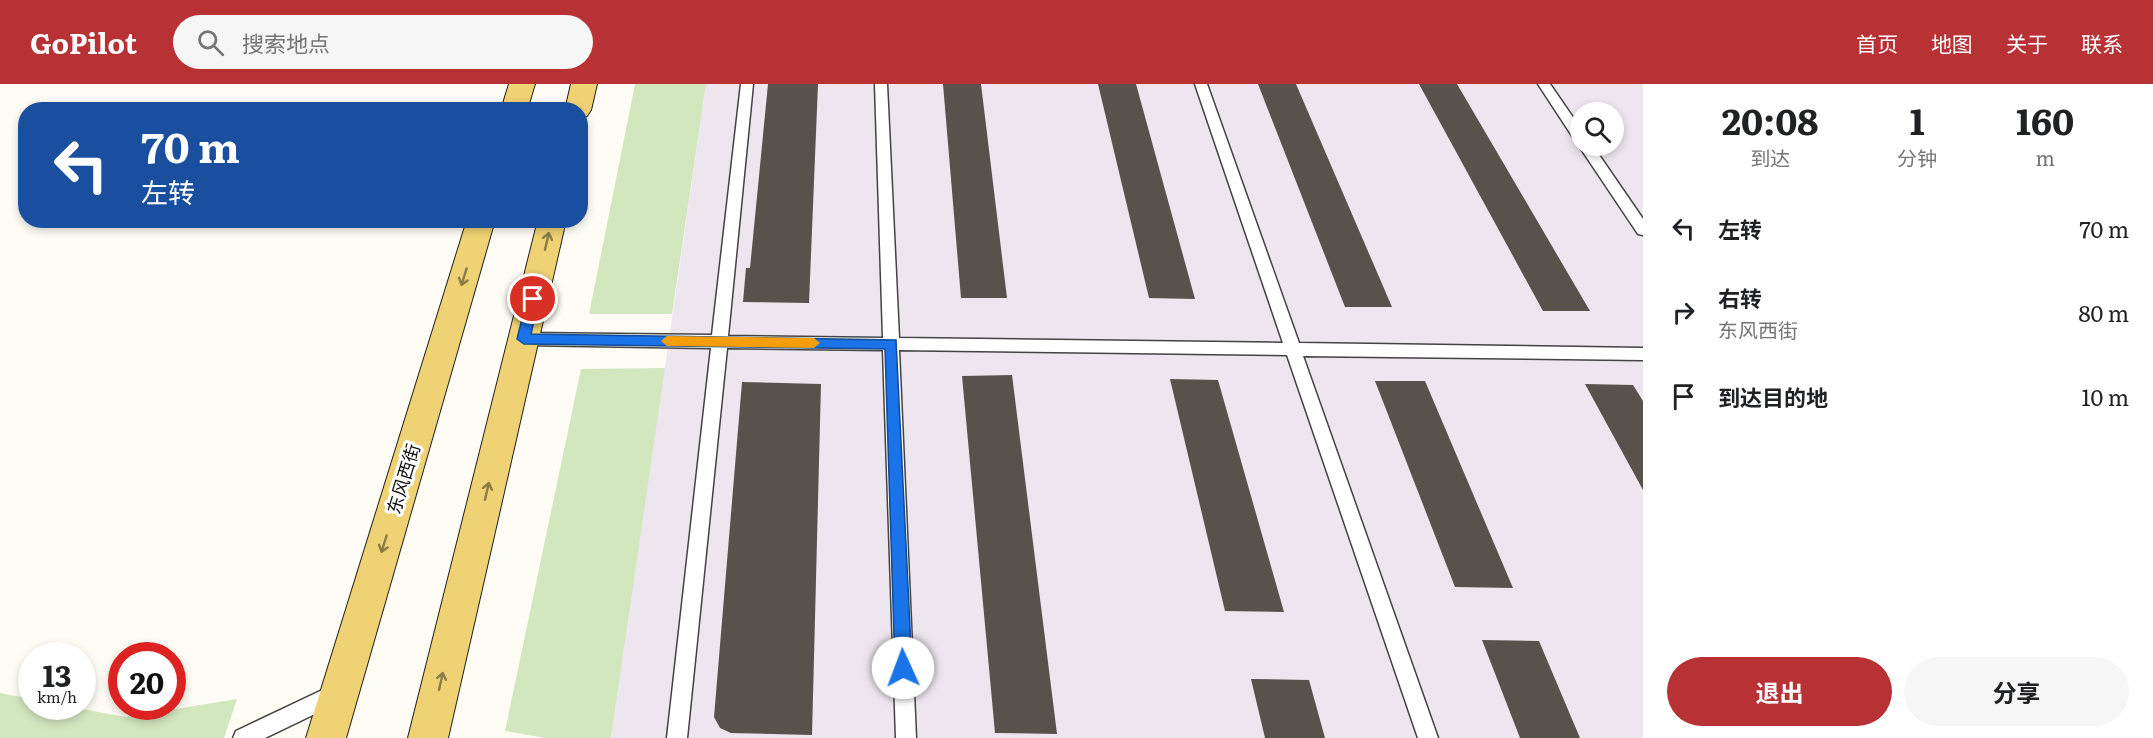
<!DOCTYPE html>
<html lang="zh">
<head>
<meta charset="utf-8">
<style>
  body { margin:0; font-family:Literata,"Noto Sans SC",serif; background:#f6f6f6; color:#202124; height:100vh; display:flex; flex-direction:column; font-size:22px; white-space:nowrap }
  * { box-sizing:border-box; margin:0 }
  p { font-size:20px; color:#757577 }
  .icon { flex:none; width:33px; height:33px; fill:none; stroke:currentColor; stroke-width:2; stroke-linecap:round; stroke-linejoin:round }
  .map { position:relative; flex:1; overflow:hidden }
  .drawer { display:flex; flex-direction:column; background:#fff; width:510px }
  .drawer>* { flex:none }
  .guide { position:absolute; left:18px; top:18px; width:570px; height:126px; border-radius:24px; box-shadow:0 3px 9px #0003; background:#1a4fa0; color:#fff; overflow:hidden }
  .tools { position:absolute; left:1570px; top:18px; display:grid; gap:12px }
  .tools a { display:grid; place-items:center; width:54px; height:54px; border-radius:50%; background:#fff; box-shadow:0 3px 9px #0003; font-size:30px }
  .speed { position:absolute; left:18px; top:558px; display:flex; gap:12px; font-size:30px; font-weight:700; text-align:center }
  .speed>* { display:grid; place-content:center; width:78px; height:78px; border-radius:50%; background:#fff; box-shadow:0 3px 9px #0003; line-height:1 }
  .speed small { font-size:15px; font-weight:400 }
  .speed .limit { border:9px solid #d22; background:#fff; color:#111 }
  .pin { position:absolute; display:grid; place-items:center; width:51px; height:51px; color:#fff; margin:-26px; border:3px solid #fff; border-radius:50%; box-shadow:0 2px 6px #0007 }
  .me { position:absolute; width:66px; margin:-33px; rotate:358deg; stroke-linejoin:round; filter:drop-shadow(0 0 4px #0008) }
  .turn { display:flex; align-items:center; gap:21px; height:126px; padding:0 24px; font-size:27px }
  .turn .icon { width:78px; height:78px; stroke-width:2.5 }
  .turn b { display:block; font-size:42px; line-height:51px }
  .eta { display:flex; justify-content:space-evenly; align-items:center; height:102px; text-align:center }
  .eta b { font-size:36px; font-weight:700; line-height:42px }
  .button { display:flex; gap:12px; margin-top:auto; padding:12px 24px }
  .button a { flex:1; height:69px; border-radius:36px; background:#b83135; color:#fff; font-size:24px; font-weight:700; line-height:69px; text-align:center }
  .button a+a { background:#f6f6f6; color:#202124 }
  ul { padding:0; list-style:none }
  li { display:flex; align-items:center; gap:18px; height:84px; padding:0 24px }
  li div { flex:1 }
  li b { display:block; font-size:22px }
  li em { font-style:normal }
  header { display:flex; align-items:center; gap:36px; box-sizing:border-box; height:84px; padding:0 30px; background:#b83135; color:#fff }
  header strong { font-size:28px }
  nav { display:flex; gap:33px; margin-inline-start:auto; font-size:21px }
  .search { width:420px; height:54px; background:#f6f6f6; display:flex; align-items:center; gap:15px; box-sizing:border-box; padding:0 21px; border-radius:33px; color:#757577; font-size:22px }
  main { display:flex; flex:1; min-height:0 }
  .map>svg:first-child { display:block }
</style>
</head>
<body>
<header>
<strong>GoPilot</strong>
<div class="search"><svg class="icon" aria-label="search" viewBox="0 0 24 24"><circle cx="10" cy="10" r="6"/><path d="M15 15l6 6"/></svg>搜索地点</div>
<nav><a>首页</a><a>地图</a><a>关于</a><a>联系</a></nav>
</header>
<main>
<div class="map">
<svg width="1643" height="654" viewBox="0 0 1643 654">
  <rect width="100%" height="100%" fill="#fefcf4"/>
  <path fill="#ede6ee" fill-rule="evenodd" d="M 706,0 L 1643,0 L 1643,654 L 611,654 ZM 1581,28 L 1614,28 L 1614,62 L 1581,62 Z"/>
  <path fill="#d3e7bf" d="M 635,0 L 706,0 L 672,230 L 589,230 Z
    M 665,284 L 611,654 L 545,654 L 505,647 L 581,285 Z
    M 0,609 L 31,615 L 32,622 L 71,623 L 126,633 L 237,615 L 224,654 L 0,654 Z"/>
  <path fill="#58524d" d="M 768,0 L 818,0 L 809,219 L 743,218 L 746,184 L 750,184 Z
    M 943,0 L 981,0 L 1007,214 L 961,214 Z
    M 1098,0 L 1136,0 L 1195,215 L 1149,214 Z
    M 1258,0 L 1296,0 L 1392,223 L 1345,223 Z
    M 1419,0 L 1457,0 L 1590,227 L 1543,227 Z
    M 1012,291 L 1057,650 L 995,649 L 962,292 Z
    M 1170,295 L 1218,296 L 1284,528 L 1225,527 Z
    M 1375,297 L 1425,297 L 1513,504 L 1455,503 Z
    M 742,298 L 821,300 L 812,651 L 731,649 L 720,644 L 714,633 Z
    M 1585,300 L 1633,301 L 1643,317 L 1643,406 Z
    M 1482,556 L 1539,557 L 1580,654 L 1520,654 Z
    M 1251,595 L 1309,596 L 1325,654 L 1265,654 Z"/>
  <g fill="none" stroke-linecap="round" stroke-linejoin="round">
    <defs>
      <path id="service" d="M 741,0 L 753,0 L 728,252 L 883,254 L 875,0 L 887,0 L 899,254 L 1283,259 L 1195,0 L 1207,0 L 1299,259 L 1643,264 L 1643,276 L 1303,272 L 1438,654 L 1418,654 L 1287,271 L 899,266 L 916,654 L 896,654 L 883,266 L 727,264 L 687,654 L 667,654 L 711,264 L 524,261 L 518,259 L 516,255 L 518,251 L 524,249 L 712,251 Z
        M 1538,0 L 1550,0 L 1581,45 L 1581,62 L 1593,62 L 1643,135 L 1643,151 L 1638,150 L 1581,65 L 1579,62 L 1581,59 L 1576,58 Z
        M 337,599 L 344,602 L 347,609 L 344,616 L 265,654 L 233,654 L 236,647 Z"/>
      <path id="primary" d="M 509,0 L 535,0 L 527,26 L 501,26 Z
        M 571,0 L 597,0 L 591,26 L 587,32 L 580,34 L 580,26 L 565,26 Z
        M 467,136 L 495,136 L 346,654 L 306,654 Z
        M 538,136 L 566,136 L 448,654 L 408,654 Z"/>
    </defs>
    <use href="#service" stroke="#434343" stroke-width="3"/>
    <use href="#primary" stroke="#212121" stroke-width="2"/>
    <use href="#service" fill="#fff" fill-rule="evenodd"/>
    <use href="#primary" fill="#efd273" fill-rule="evenodd"/>
  </g>
  <defs><path id="oneway-shaft" d="M-6 0H5M1.5-3L5.5 0L1.5 3" fill="none" stroke-width="1.6" stroke-linecap="round" stroke-linejoin="round" transform="scale(1.5)"/></defs>
  <g stroke="#8b7b46">
    <use href="#oneway-shaft" transform="translate(547 157) rotate(-77)"/>
    <use href="#oneway-shaft" transform="translate(464 193) rotate(107)"/>
    <use href="#oneway-shaft" transform="translate(487 407) rotate(-77)"/>
    <use href="#oneway-shaft" transform="translate(384 460) rotate(107)"/>
    <use href="#oneway-shaft" transform="translate(441 597) rotate(-77)"/>
  </g>
  <path fill="#1a73e8" stroke="#114b97" stroke-width="1.5" d="M 533,211 L 539,215 L 531,250 L 896,256 L 912,584 L 909,590 L 903,592 L 898,590 L 895,584 L 885,265 L 524,260 L 517,255 L 527,215 Z"/>
  <path fill="#f59e0b" d="M 667,252 L 814,254 L 820,259 L 814,264 L 667,262 L 661,257 Z"/>
  <g text-anchor="middle" stroke-width="6" stroke-linejoin="round" paint-order="stroke">
    <g font-size="18" fill="#101010" stroke="#fff">
      <text transform="translate(404 395) rotate(-73)" y="6">东风西街</text>
    </g>
  </g>
</svg>
<div class="tools">
<a><svg class="icon" aria-label="search" viewBox="0 0 24 24"><circle cx="10" cy="10" r="6"/><path d="M15 15l6 6"/></svg></a>
</div>
<div class="speed"><div>13<small>km/h</small></div><div class="limit">20</div></div>
<div class="pin" style="left:533px;top:215px;background:#d93025"><svg class="icon" aria-label="arrive" viewBox="0 0 24 24"><path d="M6 21V4h12l-3 4 3 4H6"/></svg></div>
<svg class="me" style="left:903px;top:584px" viewBox="-20 -20 40 40"><circle r="19" fill="#fff"/><path d="M0-13L10 11 0 6-10 11z" fill="#1a73e8"/></svg>
<div class="guide">
<div class="turn"><svg class="icon" aria-label="left" viewBox="0 0 24 24"><path d="M17 20v-9H6M10 6l-5 5 5 5"/></svg><div><b>70 m</b>左转</div></div>
</div>
</div>
<section class="drawer">
<div class="eta">
<div><b>20:08</b><p>到达</p></div>
<div><b>1</b><p>分钟</p></div>
<div><b>160</b><p>m</p></div>
</div>
<ul>
<li><svg class="icon" aria-label="left" viewBox="0 0 24 24"><path d="M17 20v-9H6M10 6l-5 5 5 5"/></svg><div><b>左转</b></div><em>70 m</em></li>
<li><svg class="icon" aria-label="right" viewBox="0 0 24 24"><path d="M7 20v-9h11M14 6l5 5-5 5"/></svg><div><b>右转</b><p>东风西街</p></div><em>80 m</em></li>
<li><svg class="icon" aria-label="arrive" viewBox="0 0 24 24"><path d="M6 21V4h12l-3 4 3 4H6"/></svg><div><b>到达目的地</b></div><em>10 m</em></li>
</ul>
<div class="button"><a>退出</a><a>分享</a></div>
</section>
</main>
</body>
</html>
